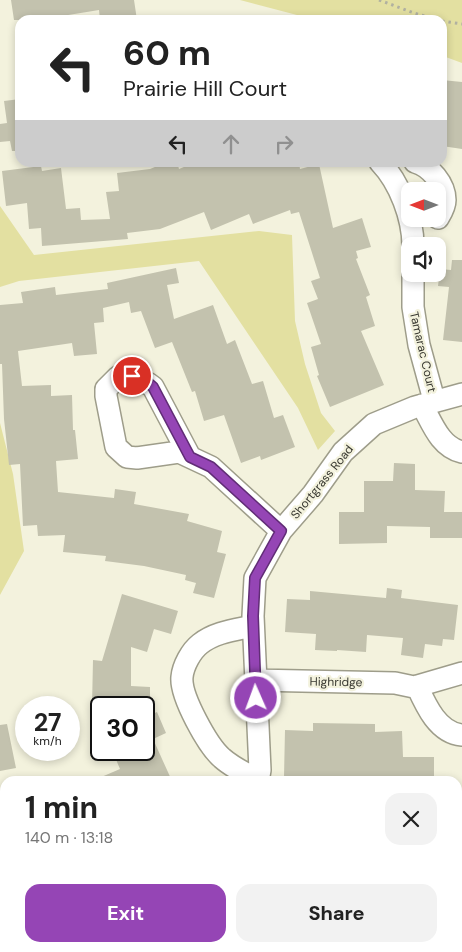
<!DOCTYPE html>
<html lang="en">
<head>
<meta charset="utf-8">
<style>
  body { margin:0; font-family:"DM Sans",sans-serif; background:#f2f2f2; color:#222; height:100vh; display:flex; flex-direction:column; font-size:19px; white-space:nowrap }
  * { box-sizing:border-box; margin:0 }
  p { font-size:16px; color:#767676 }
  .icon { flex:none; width:28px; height:28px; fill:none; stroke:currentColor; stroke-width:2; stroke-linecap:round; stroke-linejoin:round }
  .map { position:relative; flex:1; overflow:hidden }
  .panel { position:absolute; left:0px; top:776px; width:462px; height:176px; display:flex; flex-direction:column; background:#fff; border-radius:15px 15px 0 0; box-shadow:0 2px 8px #0003 }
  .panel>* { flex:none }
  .top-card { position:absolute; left:15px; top:15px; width:432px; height:152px; border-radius:15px; box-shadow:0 2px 8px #0003; background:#fff; color:#222; overflow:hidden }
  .needle { width:32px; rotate:270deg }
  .controls { position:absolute; left:401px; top:182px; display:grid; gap:10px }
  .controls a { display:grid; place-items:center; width:45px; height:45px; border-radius:10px; background:#fff; box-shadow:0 2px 8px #0003; font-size:25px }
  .speed { position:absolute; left:15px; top:696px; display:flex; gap:10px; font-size:25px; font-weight:700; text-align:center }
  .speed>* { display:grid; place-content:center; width:65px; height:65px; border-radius:50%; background:#fff; box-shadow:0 2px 8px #0003; line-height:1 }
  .speed small { font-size:12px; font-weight:400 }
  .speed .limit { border:2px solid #111; border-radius:8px; background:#fff; color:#111 }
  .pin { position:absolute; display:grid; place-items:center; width:42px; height:42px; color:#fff; margin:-21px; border:2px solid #fff; border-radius:50%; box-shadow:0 1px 5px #0007 }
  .me { position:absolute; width:55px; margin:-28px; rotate:358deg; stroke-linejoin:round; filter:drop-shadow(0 0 4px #0008) }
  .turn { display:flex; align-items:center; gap:18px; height:105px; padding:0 25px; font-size:22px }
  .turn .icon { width:65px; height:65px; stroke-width:2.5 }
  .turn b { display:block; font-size:35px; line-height:42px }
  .lanes { display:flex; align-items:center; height:48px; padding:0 25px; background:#0003; justify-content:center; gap:25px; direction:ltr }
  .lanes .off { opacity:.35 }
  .round { display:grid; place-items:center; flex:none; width:52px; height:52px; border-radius:15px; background:#f2f2f2 }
  .head { display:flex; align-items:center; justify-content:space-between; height:85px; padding:0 25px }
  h1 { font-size:30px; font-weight:700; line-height:38px }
  .action { display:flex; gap:10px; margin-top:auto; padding:10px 25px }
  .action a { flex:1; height:58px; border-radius:15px; background:#9545b5; color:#fff; font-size:20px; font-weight:700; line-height:58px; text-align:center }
  .action a+a { background:#f2f2f2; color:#222 }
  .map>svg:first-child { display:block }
</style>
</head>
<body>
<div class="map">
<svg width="462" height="952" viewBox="0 0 462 952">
  <rect width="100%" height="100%" fill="#f3f2dd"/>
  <path fill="#e3e0a1" d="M 240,0 L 462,0 L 462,63 L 443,56 L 442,20 L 316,20 Z
    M 0,206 L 34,255 L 259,231 L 292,235 L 295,321 L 305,364 L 321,413 L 335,431 L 318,450 L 298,408 L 199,261 L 19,281 L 0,287 Z
    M 0,423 L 13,474 L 24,551 L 0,595 Z"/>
  <path fill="#c3c2ae" d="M 11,0 L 134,0 L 137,20 L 100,20 L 99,10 L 56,17 L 57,20 L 14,20 Z
    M 442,80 L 462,82 L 462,149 L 442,146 Z
    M 20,99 L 20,151 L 12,151 L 10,141 L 0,142 L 0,124 L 7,123 L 4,101 Z
    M 167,162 L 177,162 L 179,169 L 196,162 L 299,162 L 300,169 L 319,164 L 333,228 L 362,218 L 371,247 L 356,251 L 358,258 L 356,259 L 370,295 L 366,297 L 375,326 L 361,331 L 384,385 L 330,407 L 317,376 L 319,375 L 311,347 L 321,344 L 307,303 L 318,299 L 311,281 L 320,278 L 299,212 L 291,214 L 290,210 L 253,224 L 249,214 L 211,230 L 204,212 L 160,229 L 127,233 L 128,239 L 42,246 L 41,228 L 29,229 L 27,203 L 6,206 L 2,171 L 41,166 L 42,171 L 61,168 L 66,209 L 80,208 L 81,220 L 110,219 L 106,192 L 119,191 L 117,173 L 150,169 Z
    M 452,260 L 462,260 L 462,342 L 443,340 L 449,287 L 438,286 L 440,269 L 451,270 Z
    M 176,268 L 179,283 L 167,285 L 174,319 L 213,305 L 227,344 L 235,340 L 252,384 L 263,381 L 274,418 L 283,415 L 295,447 L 261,460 L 260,456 L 241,463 L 224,415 L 204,421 L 195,391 L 192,392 L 172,342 L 155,348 L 141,311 L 131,313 L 129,302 L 103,308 L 104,322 L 94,323 L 97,354 L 74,356 L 72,343 L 18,351 L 22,386 L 51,385 L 51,396 L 72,395 L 73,430 L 75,430 L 78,459 L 56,461 L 58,492 L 114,498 L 115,489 L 136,492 L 134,504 L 189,514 L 187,521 L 222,531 L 217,552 L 226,554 L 214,598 L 193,593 L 196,583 L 185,580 L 186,575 L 144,566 L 105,561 L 106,556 L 63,552 L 65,535 L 38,536 L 37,525 L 23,526 L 20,464 L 9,465 L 4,419 L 2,364 L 0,364 L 0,305 L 23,303 L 21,292 L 55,287 L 56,295 L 108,289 L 107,283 Z
    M 394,463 L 415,464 L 415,490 L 445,491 L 444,512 L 462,512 L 462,538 L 430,538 L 430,527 L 387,526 L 387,543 L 339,544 L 339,512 L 364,512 L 364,481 L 393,481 Z
    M 387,588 L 402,590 L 401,598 L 458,605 L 454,640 L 443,639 L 442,646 L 425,644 L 423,658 L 401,655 L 403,638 L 367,635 L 366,652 L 337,650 L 337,651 L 315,650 L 316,634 L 285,632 L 287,599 L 310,600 L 310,591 L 386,598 Z
    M 122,594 L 178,611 L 171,634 L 154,629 L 147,652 L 131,647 L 131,686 L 150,687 L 150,707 L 92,706 L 93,660 L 102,661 Z
    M 157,712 L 166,733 L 153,739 L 172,781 L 92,781 L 120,769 L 112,750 L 144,750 L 144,716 L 144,718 Z
    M 313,723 L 375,724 L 375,732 L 402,731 L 403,757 L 434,757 L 434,781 L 370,781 L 370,778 L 338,779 L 338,781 L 311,781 L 311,777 L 284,777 L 285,730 L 313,731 Z
    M 7,724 L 16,768 L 0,771 L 0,725 Z"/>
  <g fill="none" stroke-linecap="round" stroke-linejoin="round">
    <defs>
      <path id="street" d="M 380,162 C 400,183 413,218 413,246
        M 415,162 C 430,166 445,184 445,200 C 445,207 441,213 438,218
        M 413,274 L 413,307 L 419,345 L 434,400
        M 422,405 C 432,423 440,447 462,452
        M 190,457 L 153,387 C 142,378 132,376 118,377 L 106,389 L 106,396 L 116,447 L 127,457 L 137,458 L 179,452 L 211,467 L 281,531
        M 253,626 C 235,630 215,632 200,644 C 191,651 183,666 182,677 C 180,696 208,746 222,758 C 232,767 246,774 258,780
        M 255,680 L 395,683 L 414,687 L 462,673
        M 417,686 C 426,706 438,733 462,735
        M 258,781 L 260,770 L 253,616 L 255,578 L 281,531 L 313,494 L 343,452 L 374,424 L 415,407 L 462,394
        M 395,948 L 400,952
        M 178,952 L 182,948"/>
    </defs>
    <use href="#street" stroke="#9e9d8a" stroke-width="24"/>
    <path stroke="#b1b1a0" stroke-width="3" stroke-dasharray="2.5 4" stroke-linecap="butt" d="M 379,0 L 414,13 L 439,20
      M 442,21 L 462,24"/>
    <use href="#street" stroke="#fff" stroke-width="21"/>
  </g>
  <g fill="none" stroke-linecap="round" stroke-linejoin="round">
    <defs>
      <path id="route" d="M 132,376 L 146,381 L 153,387 L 190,457 L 211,467 L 281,531 L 255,578 L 253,616 L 256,698"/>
    </defs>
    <use href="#route" stroke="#612d76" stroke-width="12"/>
    <use href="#route" stroke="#9545b5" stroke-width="9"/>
  </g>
  <g text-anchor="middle" stroke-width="4.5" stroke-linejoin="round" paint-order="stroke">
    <g font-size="12" fill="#383830" stroke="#f3f2dd">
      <text transform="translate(423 352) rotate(77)" y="4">Tamarac Court</text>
      <text transform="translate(322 482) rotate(-51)" y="4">Shortgrass Road</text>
      <text transform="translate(336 682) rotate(1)" y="4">Highridge</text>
    </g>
  </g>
</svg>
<div class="controls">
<a><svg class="needle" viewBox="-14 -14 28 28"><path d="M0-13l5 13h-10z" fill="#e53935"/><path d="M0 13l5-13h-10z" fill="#767676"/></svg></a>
<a><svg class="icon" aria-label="sound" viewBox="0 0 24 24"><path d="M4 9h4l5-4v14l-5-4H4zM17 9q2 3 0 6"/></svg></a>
</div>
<div class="speed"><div>27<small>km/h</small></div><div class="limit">30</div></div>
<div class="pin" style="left:132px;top:376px;background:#d93025"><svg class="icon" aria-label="arrive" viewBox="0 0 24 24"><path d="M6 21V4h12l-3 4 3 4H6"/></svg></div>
<svg class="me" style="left:256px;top:698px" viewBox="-20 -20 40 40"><circle r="17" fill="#9545b5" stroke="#fff" stroke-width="3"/><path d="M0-11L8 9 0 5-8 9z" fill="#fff"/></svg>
<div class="top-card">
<div class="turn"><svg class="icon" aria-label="left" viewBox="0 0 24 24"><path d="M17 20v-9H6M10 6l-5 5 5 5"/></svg><div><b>60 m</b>Prairie Hill Court</div></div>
<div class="lanes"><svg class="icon" aria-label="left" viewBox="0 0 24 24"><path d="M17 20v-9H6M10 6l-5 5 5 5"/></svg><svg class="icon off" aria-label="ahead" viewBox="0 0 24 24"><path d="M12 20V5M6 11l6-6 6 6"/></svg><svg class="icon off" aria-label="right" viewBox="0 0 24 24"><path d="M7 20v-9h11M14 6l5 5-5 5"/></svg></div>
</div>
<section class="panel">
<div class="head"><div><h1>1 min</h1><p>140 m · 13:18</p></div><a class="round"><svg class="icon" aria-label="close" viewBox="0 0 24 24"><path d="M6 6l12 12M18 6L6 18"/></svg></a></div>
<div class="action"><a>Exit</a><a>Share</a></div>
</section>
</div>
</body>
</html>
